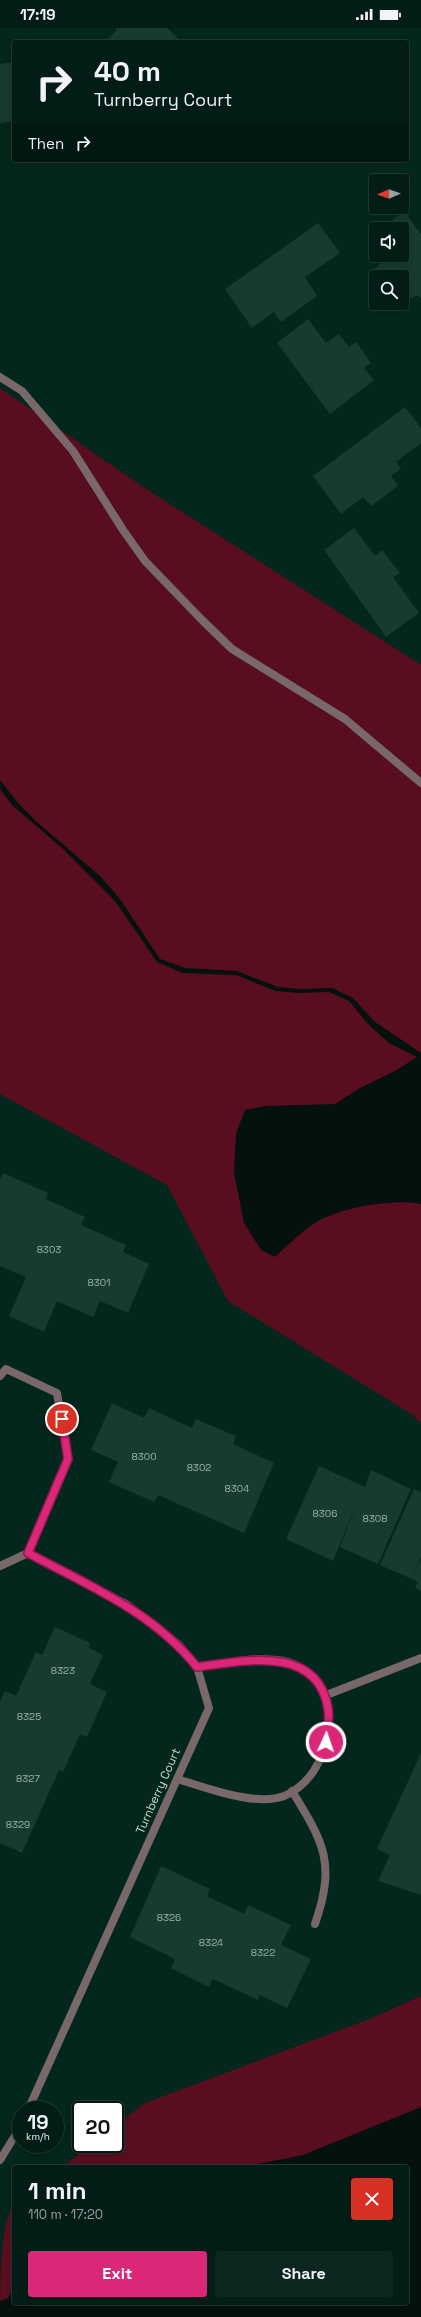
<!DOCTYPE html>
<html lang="en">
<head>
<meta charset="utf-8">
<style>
  body { margin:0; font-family:"Space Grotesk",sans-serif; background:#0d261f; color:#f1f3f6; height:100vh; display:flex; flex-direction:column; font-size:15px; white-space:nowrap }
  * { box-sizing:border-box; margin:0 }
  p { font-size:13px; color:#97a2a1 }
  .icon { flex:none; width:22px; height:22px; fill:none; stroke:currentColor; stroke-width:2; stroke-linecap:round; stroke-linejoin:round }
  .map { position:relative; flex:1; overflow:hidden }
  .details { position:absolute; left:12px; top:2137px; width:397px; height:140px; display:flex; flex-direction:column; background:#031d16; border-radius:4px; box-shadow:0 2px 6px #0003,0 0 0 1px #243b35 }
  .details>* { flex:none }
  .top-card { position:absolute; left:12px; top:12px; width:397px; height:122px; border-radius:4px; box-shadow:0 2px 6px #0003,0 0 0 1px #243b35; background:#031d16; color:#f1f3f6; overflow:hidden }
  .needle { width:26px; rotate:268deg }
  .controls { position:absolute; left:369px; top:146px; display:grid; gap:8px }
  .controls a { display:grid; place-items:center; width:40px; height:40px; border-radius:4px; background:#031d16; box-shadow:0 2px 6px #0003,0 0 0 1px #243b35; font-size:20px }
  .speed { position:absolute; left:12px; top:2073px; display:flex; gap:8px; font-size:20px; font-weight:700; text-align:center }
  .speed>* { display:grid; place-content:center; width:52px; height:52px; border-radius:50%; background:#031d16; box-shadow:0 2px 6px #0003,0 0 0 1px #243b35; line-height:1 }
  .speed small { font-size:10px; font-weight:400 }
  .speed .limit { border:2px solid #111; border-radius:6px; background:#fff; color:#111 }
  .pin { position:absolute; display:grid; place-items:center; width:34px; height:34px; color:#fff; margin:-17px; border:2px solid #fff; border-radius:50%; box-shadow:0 1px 4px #0007 }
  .me { position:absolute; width:44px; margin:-22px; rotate:3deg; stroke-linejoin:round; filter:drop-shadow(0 0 3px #0008) }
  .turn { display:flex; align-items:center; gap:14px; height:84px; padding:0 16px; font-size:18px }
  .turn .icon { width:52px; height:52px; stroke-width:2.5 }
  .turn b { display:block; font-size:28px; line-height:34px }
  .then { display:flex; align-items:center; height:38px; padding:0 16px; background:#0003; gap:8px; font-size:15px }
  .round { display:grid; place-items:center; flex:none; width:42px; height:42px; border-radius:4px; background:#0d261f }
  .overview { display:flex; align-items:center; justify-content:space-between; height:68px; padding:0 16px }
  h1 { font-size:24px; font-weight:700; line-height:30px }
  .cta { display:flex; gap:8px; margin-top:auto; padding:8px 16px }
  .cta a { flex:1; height:46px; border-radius:4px; background:#db2777; color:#fff; font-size:16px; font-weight:700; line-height:46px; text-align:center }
  .cta a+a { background:#0d261f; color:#f1f3f6 }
  .status { display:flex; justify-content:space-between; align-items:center; height:28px; padding:0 20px; background:#031d16; direction:ltr }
  .status svg { height:11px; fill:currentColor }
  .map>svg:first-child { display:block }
</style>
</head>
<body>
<div class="status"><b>17:19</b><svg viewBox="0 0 49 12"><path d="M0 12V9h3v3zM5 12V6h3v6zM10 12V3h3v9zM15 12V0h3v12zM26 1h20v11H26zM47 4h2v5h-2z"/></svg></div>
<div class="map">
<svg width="421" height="2289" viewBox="0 0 421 2289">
  <rect width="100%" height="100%" fill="#04271d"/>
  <path fill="#590e1f" d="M 0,360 L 143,459 L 421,637 L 421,1395 L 413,1387 L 228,1273 L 167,1157 L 0,1066 Z
    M 421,1968 L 421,2289 L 0,2289 C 0,2262 0,2193 14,2176 L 14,2275 L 407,2275 L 407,2139 L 62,2139 L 92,2116 L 115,2116 L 115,2098 L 145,2075 L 372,1990 Z"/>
  <path fill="#04110c" d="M 0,752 L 18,775 L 38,795 L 100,848 L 120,871 L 160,931 L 185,940 L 237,943 L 278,959 L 300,961 L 332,960 L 353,970 L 375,994 L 421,1025 L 421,1176 C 394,1170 335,1180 312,1197 C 299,1206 287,1218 275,1229 L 261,1222 L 244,1195 L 234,1145 L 236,1105 L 245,1082 L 265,1078 L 335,1076 L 358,1061 L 395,1043 L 417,1029 L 389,1015 L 369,997 L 349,973 L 329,964 L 299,965 L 276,963 L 236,947 L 183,945 L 157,934 L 115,873 L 62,820 L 13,778 L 0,761 Z
    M 421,2079 L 421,2289 L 0,2289 L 0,2273 L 8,2270 L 14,2260 L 14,2275 L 407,2275 L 407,2139 L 242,2139 L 303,2127 Z"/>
  <path fill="#173b30" d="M 115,0 L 167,0 L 182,14 L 105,14 L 117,2 Z
    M 14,34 L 14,93 L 0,95 L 0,36 Z
    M 404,183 L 421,206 L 421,270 L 418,267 L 411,271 L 404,261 L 402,263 L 402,249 L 380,249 L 374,241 L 383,234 L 378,227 L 402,227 L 402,201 L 381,201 Z
    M 318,195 L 340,225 L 305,249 L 317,268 L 281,294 L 274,284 L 252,300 L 225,261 Z
    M 376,205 L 376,224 L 367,212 Z
    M 308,291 L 326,315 L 339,306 L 349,319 L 356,314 L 371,335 L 364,340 L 374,352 L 330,386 L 277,315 Z
    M 405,379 L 421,400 L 421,415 L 396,434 L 401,441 L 391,448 L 398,458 L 371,478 L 363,469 L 341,486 L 313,448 Z
    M 354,500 L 375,528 L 382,522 L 400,545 L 393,549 L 419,585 L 386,609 L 324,522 Z
    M 3,1145 L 48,1165 L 46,1171 L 85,1189 L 81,1197 L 126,1217 L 123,1224 L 149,1236 L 128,1285 L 100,1273 L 93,1289 L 57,1273 L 44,1304 L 9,1288 L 26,1249 L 0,1238 L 0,1151 Z
    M 112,1375 L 144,1390 L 149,1380 L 192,1400 L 196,1391 L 236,1408 L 233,1416 L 274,1435 L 244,1505 L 158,1467 L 154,1474 L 109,1454 L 118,1434 L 91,1422 Z
    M 319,1438 L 365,1459 L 371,1442 L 411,1461 L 378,1536 L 340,1519 L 359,1470 L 333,1533 L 286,1511 Z
    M 414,1461 L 421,1464 L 421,1529 L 412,1551 L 380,1537 Z
    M 421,1531 L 421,1563 L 415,1560 L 418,1554 L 412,1551 Z
    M 55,1599 L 90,1615 L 89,1620 L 103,1627 L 90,1656 L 107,1664 L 87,1709 L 80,1706 L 63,1744 L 59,1742 L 22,1825 L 0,1815 L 0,1673 L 5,1663 L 16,1668 L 36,1624 L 42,1627 Z
    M 421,1725 L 421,1867 L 378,1853 L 390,1827 L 377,1821 Z
    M 161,1838 L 210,1861 L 207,1868 L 244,1886 L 248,1877 L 291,1897 L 281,1917 L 311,1931 L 287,1980 L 260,1967 L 258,1972 L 213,1951 L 209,1959 L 171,1940 L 175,1931 L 130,1909 Z"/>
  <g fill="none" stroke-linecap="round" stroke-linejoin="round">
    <path stroke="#786869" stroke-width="8" d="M 0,349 L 22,363 L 73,423 L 123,502 L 145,533 L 202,592 L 232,621 L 345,691 L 421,755
      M 324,1668 L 421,1630
      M 177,1751 C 205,1759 255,1779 284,1768 C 333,1748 348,1662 296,1637 C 272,1625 223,1635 197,1639
      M 292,1763 C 324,1815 336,1835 315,1896"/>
    <path stroke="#786869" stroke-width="8" d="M 0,1348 L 6,1341 L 57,1365 L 68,1431 L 28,1525 L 0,1538
      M 28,1525 L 126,1576 L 179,1617 L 197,1639 L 209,1680 L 28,2082
      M 0,2132 L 21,2098"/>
  </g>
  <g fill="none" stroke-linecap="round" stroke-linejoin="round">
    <defs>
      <path id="route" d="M 62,1391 L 68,1431 L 28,1525 C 89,1558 152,1583 197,1639 C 243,1633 317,1616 328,1680 C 330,1691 327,1704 326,1714"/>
    </defs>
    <use href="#route" stroke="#8e194d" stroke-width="10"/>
    <use href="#route" stroke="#db2777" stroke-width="7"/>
  </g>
  <g text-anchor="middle" stroke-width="4" stroke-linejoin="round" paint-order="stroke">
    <g font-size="10" fill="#9cb2aa">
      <text x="49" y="1225">8303</text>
      <text x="99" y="1258">8301</text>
      <text x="144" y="1432">8300</text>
      <text x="199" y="1443">8302</text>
      <text x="237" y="1464">8304</text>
      <text x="325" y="1489">8306</text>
      <text x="375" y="1494">8308</text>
      <text x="63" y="1646">8323</text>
      <text x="29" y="1692">8325</text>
      <text x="28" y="1754">8327</text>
      <text x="18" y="1800">8329</text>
      <text x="169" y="1893">8326</text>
      <text x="211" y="1918">8324</text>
      <text x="263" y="1928">8322</text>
    </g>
    <g font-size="12" fill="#c8dad3" stroke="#04271d">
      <text transform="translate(158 1763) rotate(-66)" y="4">Turnberry Court</text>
    </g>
  </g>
</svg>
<div class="controls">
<a><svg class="needle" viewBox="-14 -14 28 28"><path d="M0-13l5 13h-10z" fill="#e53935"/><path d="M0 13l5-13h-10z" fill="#97a2a1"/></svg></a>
<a><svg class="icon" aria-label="sound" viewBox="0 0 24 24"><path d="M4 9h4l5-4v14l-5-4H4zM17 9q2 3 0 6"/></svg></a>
<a><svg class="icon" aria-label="search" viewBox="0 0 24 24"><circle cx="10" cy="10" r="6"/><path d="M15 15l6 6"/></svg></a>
</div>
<div class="speed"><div>19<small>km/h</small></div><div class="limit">20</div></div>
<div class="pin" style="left:62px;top:1391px;background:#d93025"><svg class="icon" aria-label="arrive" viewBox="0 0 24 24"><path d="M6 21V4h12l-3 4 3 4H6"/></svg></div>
<svg class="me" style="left:326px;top:1714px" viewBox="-20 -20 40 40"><circle r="17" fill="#db2777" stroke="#fff" stroke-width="3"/><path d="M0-11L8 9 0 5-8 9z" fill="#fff"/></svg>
<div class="top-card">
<div class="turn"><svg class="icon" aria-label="right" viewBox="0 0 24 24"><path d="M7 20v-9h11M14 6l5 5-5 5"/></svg><div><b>40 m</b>Turnberry Court</div></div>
<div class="then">Then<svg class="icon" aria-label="right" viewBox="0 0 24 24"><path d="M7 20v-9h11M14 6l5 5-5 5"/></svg></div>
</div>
<section class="details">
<div class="overview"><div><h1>1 min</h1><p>110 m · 17:20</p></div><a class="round" style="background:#d93025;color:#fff"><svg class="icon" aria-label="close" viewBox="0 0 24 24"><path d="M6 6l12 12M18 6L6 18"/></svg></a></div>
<div class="cta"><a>Exit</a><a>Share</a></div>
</section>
</div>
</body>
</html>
